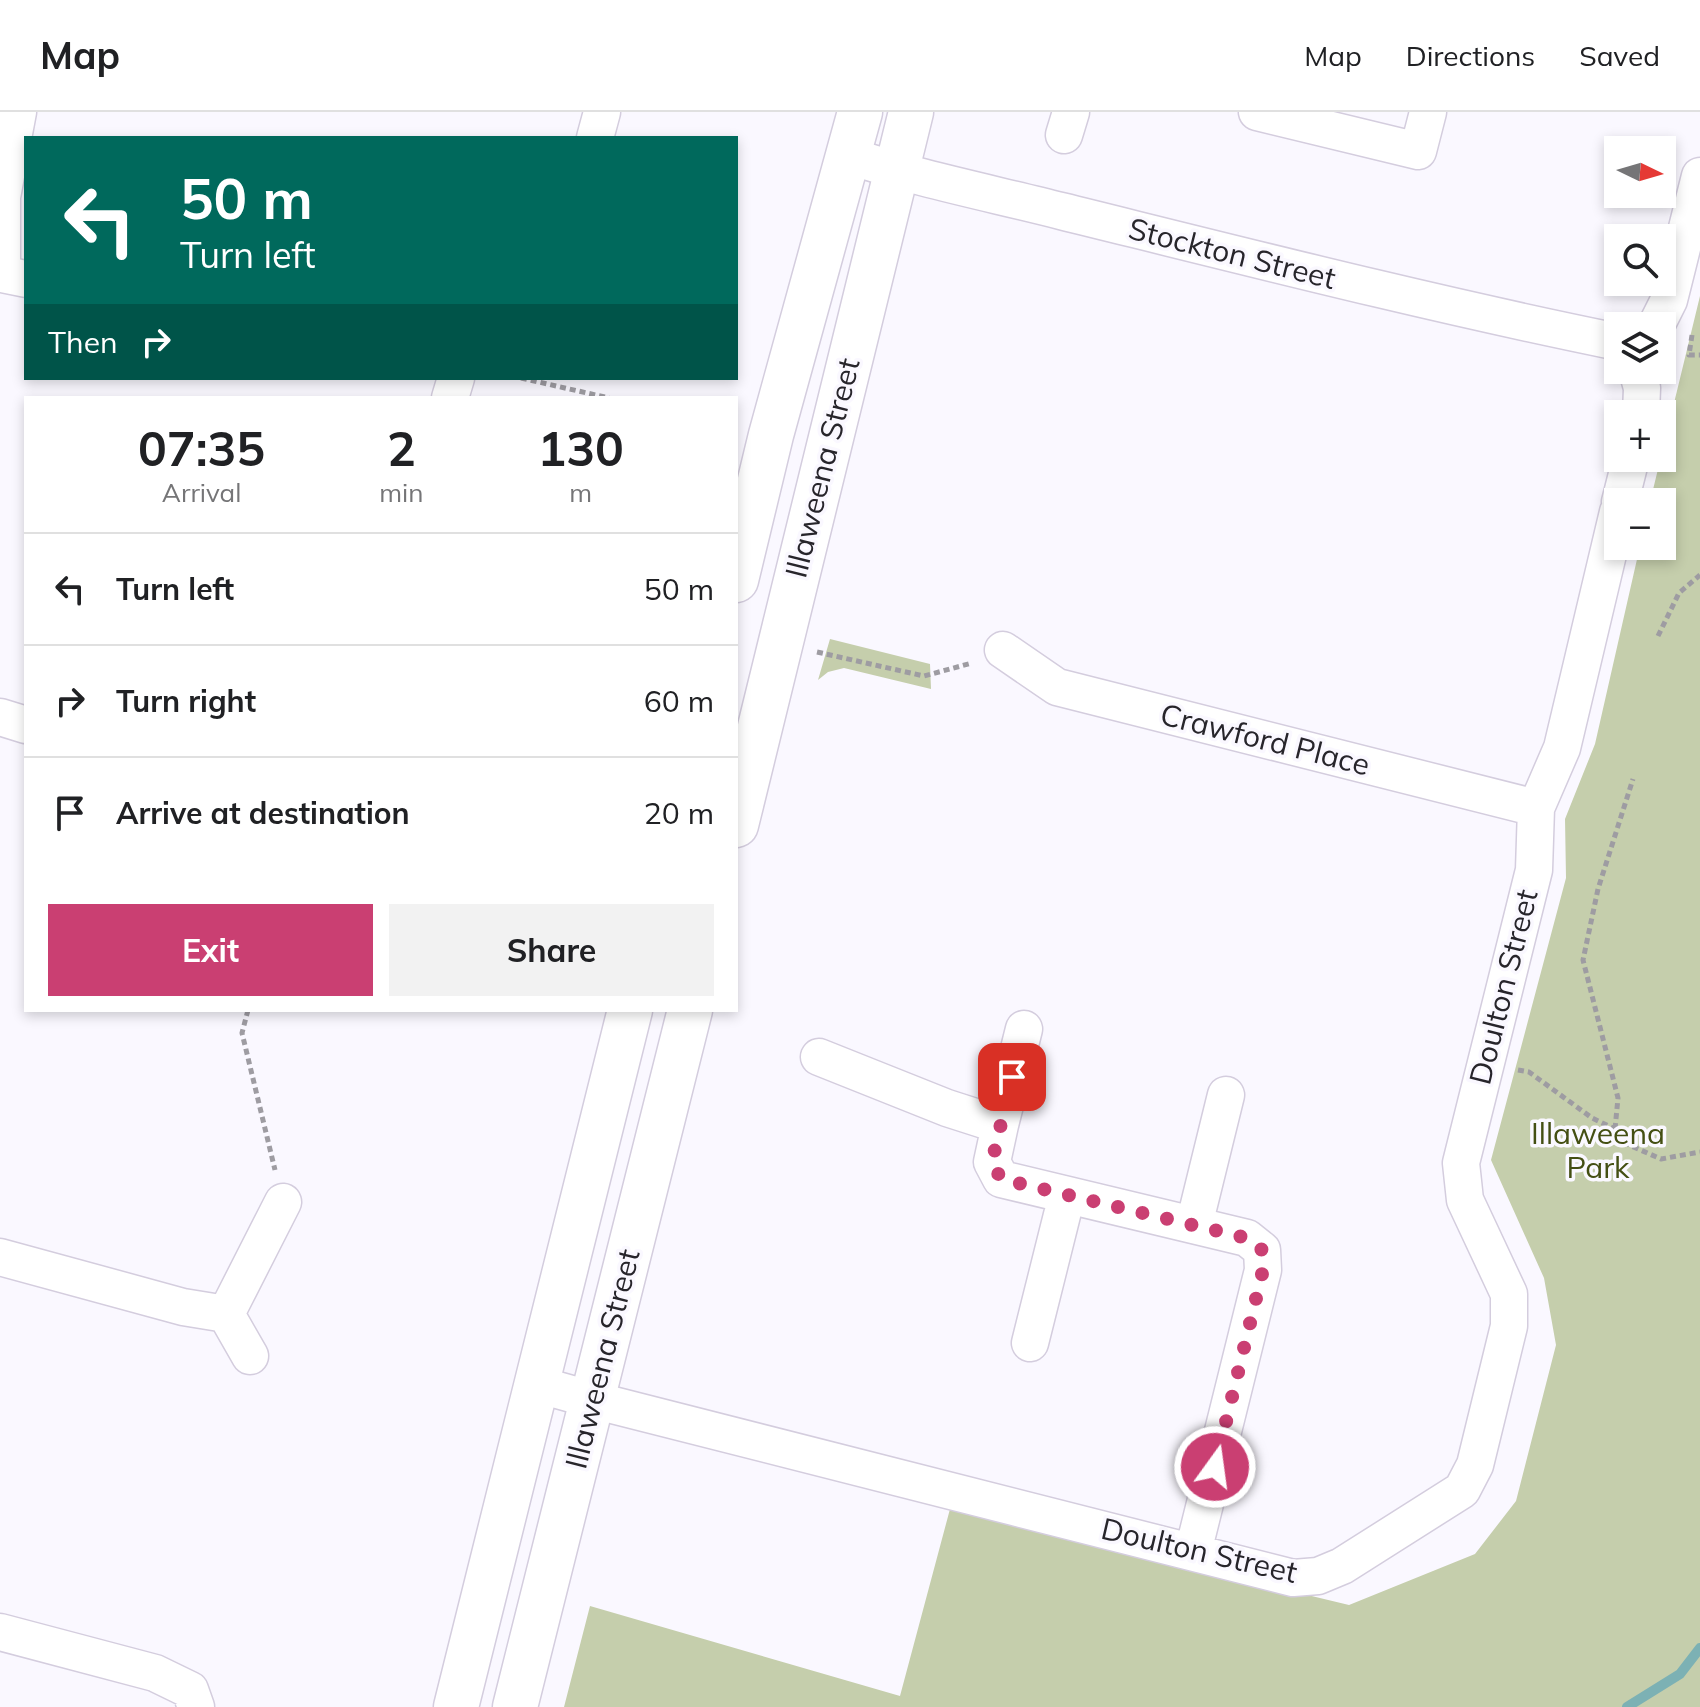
<!DOCTYPE html>
<html lang="en">
<head>
<meta charset="utf-8">
<style>
  body { margin:0; font-family:Mulish,sans-serif; background:#f2f2f2; color:#202124; height:100vh; display:flex; flex-direction:column; font-size:30px; white-space:nowrap }
  * { box-sizing:border-box; margin:0 }
  p { font-size:26px; color:#757577 }
  .icon { flex:none; width:44px; height:44px; fill:none; stroke:currentColor; stroke-width:2; stroke-linecap:round; stroke-linejoin:round }
  .map { position:relative; flex:1; overflow:hidden }
  .sheet { position:absolute; left:24px; top:284px; width:714px; height:616px; display:flex; flex-direction:column; background:#fff; border-radius:0px; box-shadow:0 4px 12px #0003 }
  .sheet>* { flex:none }
  .banner { position:absolute; left:24px; top:24px; width:714px; height:244px; border-radius:0px; box-shadow:0 4px 12px #0003; background:#00695c; color:#fff; overflow:hidden }
  .needle { width:52px; rotate:95deg }
  .controls { position:absolute; left:1604px; top:24px; display:grid; gap:16px }
  .controls a { display:grid; place-items:center; width:72px; height:72px; border-radius:0px; background:#fff; box-shadow:0 4px 12px #0003; font-size:40px }
  .pin { position:absolute; display:grid; place-items:center; width:68px; height:68px; color:#fff; margin:-34px; border-radius:16px; box-shadow:0 4px 12px #0006 }
  .me { position:absolute; width:88px; margin:-44px; rotate:14deg; stroke-linejoin:round; filter:drop-shadow(0 0 6px #0008) }
  .turn { display:flex; align-items:center; gap:28px; height:168px; padding:0 24px; font-size:36px }
  .turn .icon { width:104px; height:104px; stroke-width:2.5 }
  .turn b { display:block; font-size:56px; line-height:68px }
  .then { display:flex; align-items:center; height:76px; padding:0 24px; background:#0003; gap:16px; font-size:30px }
  .eta { display:flex; justify-content:space-evenly; align-items:center; height:136px; text-align:center }
  .eta b { font-size:48px; font-weight:700; line-height:56px }
  .action { display:flex; gap:16px; margin-top:auto; padding:16px 24px }
  .action a { flex:1; height:92px; border-radius:0px; background:#ca3f72; color:#fff; font-size:32px; font-weight:700; line-height:92px; text-align:center }
  .action a+a { background:#f2f2f2; color:#202124 }
  ul { padding:0; list-style:none }
  li { display:flex; align-items:center; gap:24px; height:112px; padding:0 24px; border-top:2px solid #e0e0e0 }
  li div { flex:1 }
  li b { display:block; font-size:30px }
  li em { font-style:normal }
  header { display:flex; align-items:center; gap:48px; box-sizing:border-box; height:112px; padding:0 40px; background:#fff; border-bottom:2px solid #e0e0e0 }
  header strong { font-size:38px }
  nav { display:flex; gap:44px; margin-inline-start:auto; font-size:28px }
  .map>svg:first-child { display:block }
</style>
</head>
<body>
<header>
<strong>Map</strong>
<nav><a>Map</a><a>Directions</a><a>Saved</a></nav>
</header>
<div class="map">
<svg width="1700" height="1595" viewBox="0 0 1700 1595">
  <rect width="100%" height="100%" fill="#faf8ff"/>
  <path fill="#c5ceac" d="M 1700,184 L 1700,1595 L 564,1595 L 590,1494 L 900,1584 L 950,1397 L 1349,1493 L 1475,1442 L 1516,1389 L 1556,1233 L 1544,1166 L 1491,1048 L 1566,766 L 1565,707 L 1595,632 L 1640,434 L 1662,434 L 1662,390 L 1650,390 Z
    M 830,527 L 930,552 L 931,577 L 844,556 L 828,560 L 818,568 Z"/>
  <g fill="none" stroke-linecap="round" stroke-linejoin="round">
    <path stroke="#7cb1b4" stroke-width="10" d="M 1627,1595 L 1680,1562 L 1700,1536"/>
    <defs>
      <path id="minor" d="M 18,0 L 2,85 L 2,162 L 26,167
        M 1257,0 L 1418,39 L 1428,0
        M 1064,23 L 1071,0
        M 595,26 L 602,0
        M 850,44 C 919,67 990,81 1061,99 C 1247,145 1431,192 1618,230
        M 1656,214 L 1669,188 L 1700,64
        M 1637,258 L 1642,276 L 1641,302
        M 450,286 L 456,266
        M 1620,390 L 1631,346
        M 1003,538 L 1057,575 L 1536,696
        M 0,605 L 26,613
        M 819,945 L 947,996 L 1000,1013 L 992,1050 L 1001,1067 L 1247,1126 L 1262,1138 L 1263,1158 L 1193,1440
        M 1000,1013 L 1024,917
        M 1194,1113 L 1226,983
        M 0,1145 L 183,1195 L 226,1202
        M 1030,1231 L 1067,1083
        M 250,1244 L 226,1202 L 283,1090
        M 536,1272 L 593,1288 L 1293,1466 L 1318,1464 L 1342,1454 L 1462,1378 L 1475,1353 L 1509,1214 L 1509,1182 L 1465,1088 L 1461,1051 L 1534,758 L 1536,696 L 1562,636 L 1618,400
        M 0,1520 L 155,1561 L 190,1578 L 196,1595"/>
      <path id="major" d="M 736,468 L 771,323 L 860,0
        M 736,713 L 911,0
        M 456,1595 L 630,898
        M 515,1595 L 690,898"/>
    </defs>
    <use href="#minor" stroke="#d4cdde" stroke-width="39"/>
    <use href="#major" stroke="#d4cdde" stroke-width="47"/>
    <path stroke="#9e9ca2" stroke-width="5" stroke-dasharray="6 4" stroke-linecap="butt" d="M 1692,223 L 1689,243 L 1700,243
      M 521,266 L 609,286
      M 1658,524 L 1679,481 L 1700,463
      M 817,540 L 924,564 L 972,551
      M 248,898 L 242,921 L 275,1058
      M 1518,958 L 1529,960 L 1592,1006 L 1615,1017 L 1629,1033 L 1661,1047 L 1700,1040
      M 1615,1017 L 1618,986 L 1583,848 L 1598,777 L 1633,667"/>
    <use href="#minor" stroke="#fff" stroke-width="36"/>
    <use href="#major" stroke="#fff" stroke-width="44"/>
  </g>
  <g fill="none" stroke-linecap="round" stroke-linejoin="round">
    <path stroke="#ca3f72" stroke-width="14" stroke-dasharray="0 25.2" d="M 1012,965 L 992,1050 L 1001,1067 L 1247,1126 L 1262,1138 L 1263,1158 L 1215,1355"/>
  </g>
  <g text-anchor="middle" stroke-width="7" stroke-linejoin="round" paint-order="stroke">
    <g font-size="30" fill="#27252b" stroke="#faf8ff">
      <text transform="translate(1232 142) rotate(14)" y="10">Stockton Street</text>
      <text transform="translate(823 356) rotate(-76)" y="10">Illaweena Street</text>
      <text transform="translate(1265 628) rotate(14)" y="10">Crawford Place</text>
      <text transform="translate(1504 875) rotate(-76)" y="10">Doulton Street</text>
      <text transform="translate(603 1247) rotate(-76)" y="10">Illaweena Street</text>
      <text transform="translate(1199 1439) rotate(13)" y="10">Doulton Street</text>
    </g>
    <g font-size="30" fill="#444f13" stroke="#faf8ff">
      <text x="1598" y="1032">Illaweena<tspan x="1598" dy="34">Park</tspan></text>
    </g>
  </g>
</svg>
<div class="controls">
<a><svg class="needle" viewBox="-14 -14 28 28"><path d="M0-13l5 13h-10z" fill="#e53935"/><path d="M0 13l5-13h-10z" fill="#757577"/></svg></a>
<a><svg class="icon" aria-label="search" viewBox="0 0 24 24"><circle cx="10" cy="10" r="6"/><path d="M15 15l6 6"/></svg></a>
<a><svg class="icon" aria-label="layers" viewBox="0 0 24 24"><path d="M12 4l9 5-9 5-9-5zM3 14l9 5 9-5"/></svg></a>
<a>+</a>
<a>−</a>
</div>
<div class="pin" style="left:1012px;top:965px;background:#d93025"><svg class="icon" aria-label="arrive" viewBox="0 0 24 24"><path d="M6 21V4h12l-3 4 3 4H6"/></svg></div>
<svg class="me" style="left:1215px;top:1355px" viewBox="-20 -20 40 40"><circle r="17" fill="#ca3f72" stroke="#fff" stroke-width="3"/><path d="M0-11L8 9 0 5-8 9z" fill="#fff"/></svg>
<div class="banner">
<div class="turn"><svg class="icon" aria-label="left" viewBox="0 0 24 24"><path d="M17 20v-9H6M10 6l-5 5 5 5"/></svg><div><b>50 m</b>Turn left</div></div>
<div class="then">Then<svg class="icon" aria-label="right" viewBox="0 0 24 24"><path d="M7 20v-9h11M14 6l5 5-5 5"/></svg></div>
</div>
<section class="sheet">
<div class="eta">
<div><b>07:35</b><p>Arrival</p></div>
<div><b>2</b><p>min</p></div>
<div><b>130</b><p>m</p></div>
</div>
<ul>
<li><svg class="icon" aria-label="left" viewBox="0 0 24 24"><path d="M17 20v-9H6M10 6l-5 5 5 5"/></svg><div><b>Turn left</b></div><em>50 m</em></li>
<li><svg class="icon" aria-label="right" viewBox="0 0 24 24"><path d="M7 20v-9h11M14 6l5 5-5 5"/></svg><div><b>Turn right</b></div><em>60 m</em></li>
<li><svg class="icon" aria-label="arrive" viewBox="0 0 24 24"><path d="M6 21V4h12l-3 4 3 4H6"/></svg><div><b>Arrive at destination</b></div><em>20 m</em></li>
</ul>
<div class="action"><a>Exit</a><a>Share</a></div>
</section>
</div>
</body>
</html>
